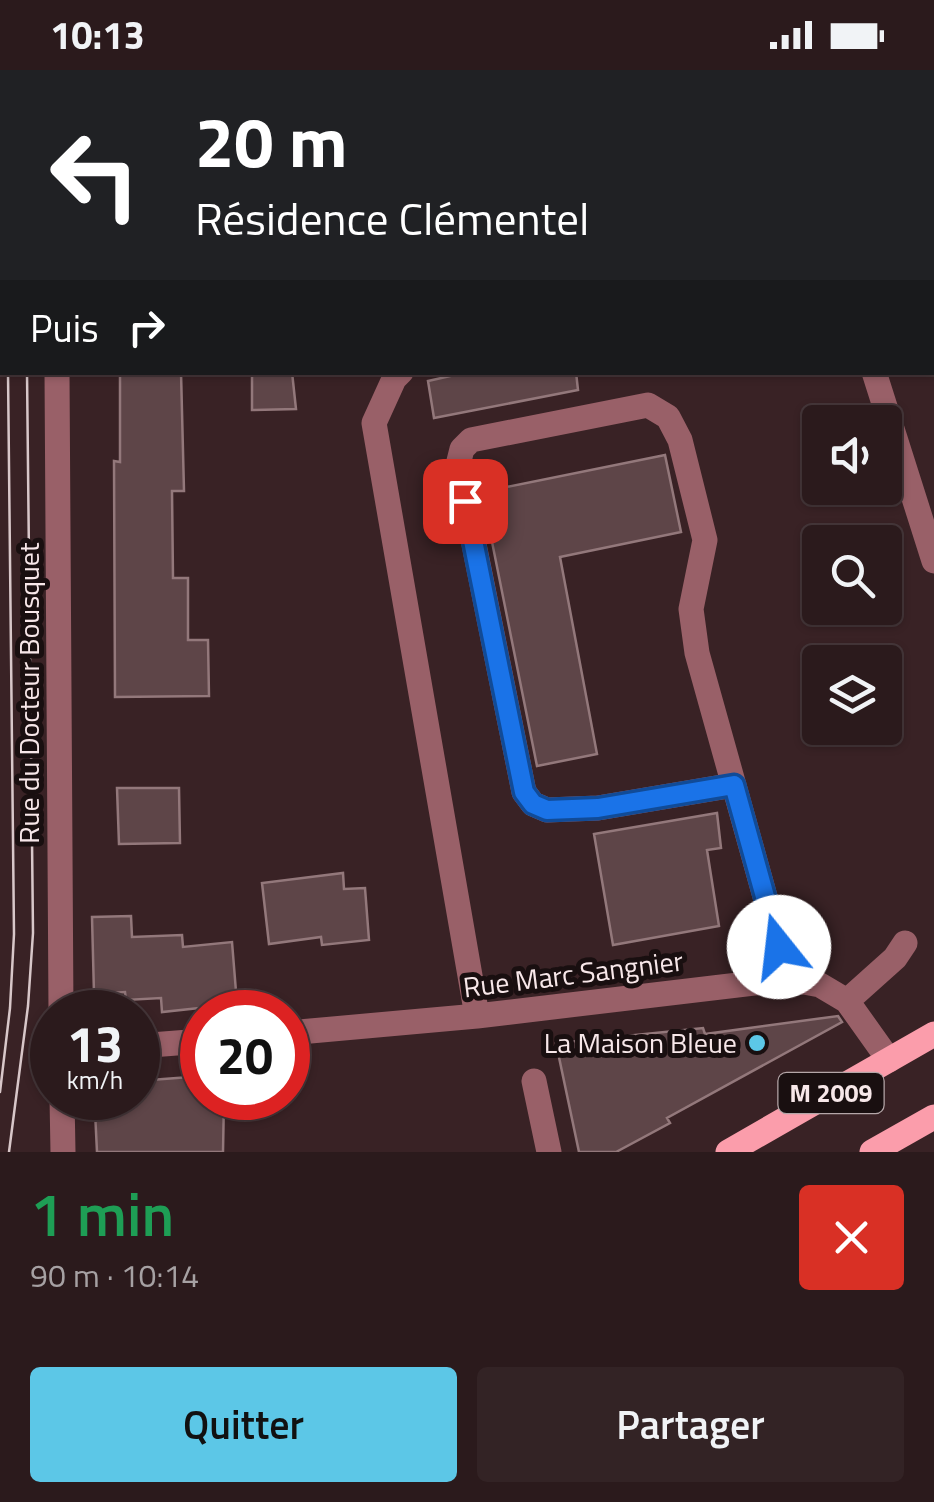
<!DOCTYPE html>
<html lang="fr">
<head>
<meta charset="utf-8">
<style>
  body { margin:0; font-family:"Titillium Web",sans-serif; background:#332325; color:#f1f3f6; height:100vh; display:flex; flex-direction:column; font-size:38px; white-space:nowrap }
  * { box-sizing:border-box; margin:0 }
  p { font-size:32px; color:#a6a1a3 }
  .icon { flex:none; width:55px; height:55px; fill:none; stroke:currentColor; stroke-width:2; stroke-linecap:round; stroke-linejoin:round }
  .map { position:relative; height:1082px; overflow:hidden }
  .details { display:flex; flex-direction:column; background:#2b1a1c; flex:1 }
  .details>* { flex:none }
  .guide { position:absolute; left:0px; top:0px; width:935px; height:305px; box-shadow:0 2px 8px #0004,0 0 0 2px #47383b; background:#202124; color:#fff; overflow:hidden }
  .controls { position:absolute; left:802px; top:335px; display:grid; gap:20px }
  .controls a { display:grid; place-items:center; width:100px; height:100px; border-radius:10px; background:#2b1a1c; box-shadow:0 2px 8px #0004,0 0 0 2px #47383b; font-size:50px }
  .speed { position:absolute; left:30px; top:920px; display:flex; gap:20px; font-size:50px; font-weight:700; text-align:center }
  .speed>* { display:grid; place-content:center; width:130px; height:130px; border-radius:50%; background:#2b1a1c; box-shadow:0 2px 8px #0004,0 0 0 2px #47383b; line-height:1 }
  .speed small { font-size:25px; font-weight:400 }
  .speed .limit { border:15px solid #d22; background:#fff; color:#111 }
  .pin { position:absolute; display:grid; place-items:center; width:85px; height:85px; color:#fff; margin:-42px; border-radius:20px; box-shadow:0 5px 15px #0006 }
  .me { position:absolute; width:110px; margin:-55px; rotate:344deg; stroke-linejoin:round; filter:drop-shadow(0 0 8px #0008) }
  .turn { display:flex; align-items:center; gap:35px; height:210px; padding:0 30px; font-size:45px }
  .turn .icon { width:130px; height:130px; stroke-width:2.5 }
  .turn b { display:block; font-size:70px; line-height:85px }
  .then { display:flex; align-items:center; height:95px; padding:0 30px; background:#0003; gap:20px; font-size:38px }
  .round { display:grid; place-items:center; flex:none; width:105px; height:105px; border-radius:10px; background:#332325 }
  .headline { display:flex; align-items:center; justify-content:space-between; height:170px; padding:0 30px }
  h1 { font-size:60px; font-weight:600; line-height:75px; color:#1e9e55 }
  .primary-button { display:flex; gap:20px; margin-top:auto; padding:20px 30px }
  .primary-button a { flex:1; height:115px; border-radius:10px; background:#5cc7e7; color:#111; font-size:40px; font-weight:600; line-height:115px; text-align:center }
  .primary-button a+a { background:#332325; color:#f1f3f6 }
  .status { display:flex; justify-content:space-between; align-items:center; height:70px; padding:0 50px; background:#2b1a1c; direction:ltr }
  .status svg { height:28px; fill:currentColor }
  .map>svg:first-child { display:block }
</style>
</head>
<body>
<div class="status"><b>10:13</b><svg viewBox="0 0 49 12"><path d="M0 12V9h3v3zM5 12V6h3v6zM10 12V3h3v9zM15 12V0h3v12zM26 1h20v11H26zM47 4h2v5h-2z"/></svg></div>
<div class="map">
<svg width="934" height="1082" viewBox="0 0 934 1082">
  <rect width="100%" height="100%" fill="#392225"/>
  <path fill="#5e4548" stroke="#93787b" stroke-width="2.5" d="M 120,302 L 181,302 L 184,421 L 172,421 L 173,508 L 188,508 L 188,570 L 208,570 L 209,626 L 115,627 L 114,391 L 120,392 Z
    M 252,302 L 292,302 L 296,339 L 252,340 Z
    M 468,302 L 576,302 L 578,320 L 434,348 L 428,311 Z
    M 665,385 L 681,462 L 560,487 L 597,684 L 537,696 L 482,422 Z
    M 117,718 L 179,718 L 180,773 L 119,774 Z
    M 717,743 L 721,778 L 707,780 L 719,856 L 613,875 L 594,764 Z
    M 343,803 L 344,819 L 365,818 L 369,870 L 322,875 L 321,867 L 269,874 L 262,813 Z
    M 131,846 L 132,867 L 182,865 L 183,877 L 232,872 L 237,934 L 162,942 L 161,928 L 126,930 L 125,922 L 94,924 L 92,847 Z
    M 838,946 L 842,952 L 667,1048 L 670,1053 L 616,1082 L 579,1082 L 556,973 L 703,958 L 705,964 Z
    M 202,1006 L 202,1028 L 224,1028 L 223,1082 L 97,1082 L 95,1041 L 106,1028 L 138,1028 L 138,1011 Z"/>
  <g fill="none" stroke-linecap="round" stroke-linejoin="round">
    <path stroke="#996068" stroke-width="25" d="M 55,0 L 55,2
      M 779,0 L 779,2
      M 57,302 L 61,942
      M 401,302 L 394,309 L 374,353 L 477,946
      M 874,302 L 934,491
      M 734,715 L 598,738 L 547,740 L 533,734 L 524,722 L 458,395 L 462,379 L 471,370 L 648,335 L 668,347 L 680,370 L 705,470 L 691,539 L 697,583 L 788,909
      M 847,931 L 895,888 L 905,873
      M 288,963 L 477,946 L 788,909 L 820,915 L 847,931 L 889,990
      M 138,976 L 202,971
      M 534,1011 L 549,1082
      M 62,1028 L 63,1082"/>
    <path stroke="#fb9dab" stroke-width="25" d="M 728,1082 L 934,964
      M 872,1082 L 934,1047"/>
    <path stroke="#d8c7c9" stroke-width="2.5" d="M 4,0 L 4,2
      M 25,0 L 25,2
      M 0,1022 L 10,938 L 14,864 L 8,302
      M 9,1082 L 28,936 L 33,863 L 27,302"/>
  </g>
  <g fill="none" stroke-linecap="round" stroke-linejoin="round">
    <defs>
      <path id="route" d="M 465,431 L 524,722 L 533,734 L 547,740 L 598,738 L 734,715 L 779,877"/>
    </defs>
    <use href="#route" stroke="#114b97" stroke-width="25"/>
    <use href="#route" stroke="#1a73e8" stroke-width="18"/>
  </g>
  <circle fill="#5cc7e7" stroke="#190f10" stroke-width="4" cx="757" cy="973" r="10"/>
  <g text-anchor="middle" stroke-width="10" stroke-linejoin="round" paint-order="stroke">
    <rect fill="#190f10" stroke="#b4a6a8" stroke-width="2.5" x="778.5" y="1003" width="105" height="40" rx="8"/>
    <g font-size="25" font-weight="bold" fill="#f7e7e9">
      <text x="831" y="1032">M 2009</text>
    </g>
    <g font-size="28" fill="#f7e7e9" stroke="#190f10">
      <text transform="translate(29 623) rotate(-90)" y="10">Rue du Docteur Bousquet</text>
      <text transform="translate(573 904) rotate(-7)" y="10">Rue Marc Sangnier</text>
    </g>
    <g font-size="28" fill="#f7e7e9" stroke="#190f10" text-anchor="end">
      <text x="737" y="983">La Maison Bleue</text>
    </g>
  </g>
</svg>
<div class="controls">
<a><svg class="icon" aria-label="sound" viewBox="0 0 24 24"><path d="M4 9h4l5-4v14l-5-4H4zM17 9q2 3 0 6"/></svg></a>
<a><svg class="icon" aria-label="search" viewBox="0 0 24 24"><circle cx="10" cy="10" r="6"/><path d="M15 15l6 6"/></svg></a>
<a><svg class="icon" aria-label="layers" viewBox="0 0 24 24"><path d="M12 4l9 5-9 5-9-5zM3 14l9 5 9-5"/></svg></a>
</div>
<div class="speed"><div>13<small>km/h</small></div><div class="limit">20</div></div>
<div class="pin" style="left:465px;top:431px;background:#d93025"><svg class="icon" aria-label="arrive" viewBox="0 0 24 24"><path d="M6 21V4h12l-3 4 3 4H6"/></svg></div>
<svg class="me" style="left:779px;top:877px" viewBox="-20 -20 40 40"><circle r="19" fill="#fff"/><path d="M0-13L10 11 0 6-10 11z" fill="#1a73e8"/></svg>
<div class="guide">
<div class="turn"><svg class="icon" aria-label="left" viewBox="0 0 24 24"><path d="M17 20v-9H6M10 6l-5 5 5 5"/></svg><div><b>20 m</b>Résidence Clémentel</div></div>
<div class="then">Puis<svg class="icon" aria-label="right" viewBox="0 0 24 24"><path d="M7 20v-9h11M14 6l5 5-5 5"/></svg></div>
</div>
</div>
<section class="details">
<div class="headline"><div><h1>1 min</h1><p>90 m · 10:14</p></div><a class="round" style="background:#d93025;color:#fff"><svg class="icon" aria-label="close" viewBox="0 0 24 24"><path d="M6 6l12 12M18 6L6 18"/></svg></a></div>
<div class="primary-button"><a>Quitter</a><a>Partager</a></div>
</section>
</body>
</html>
